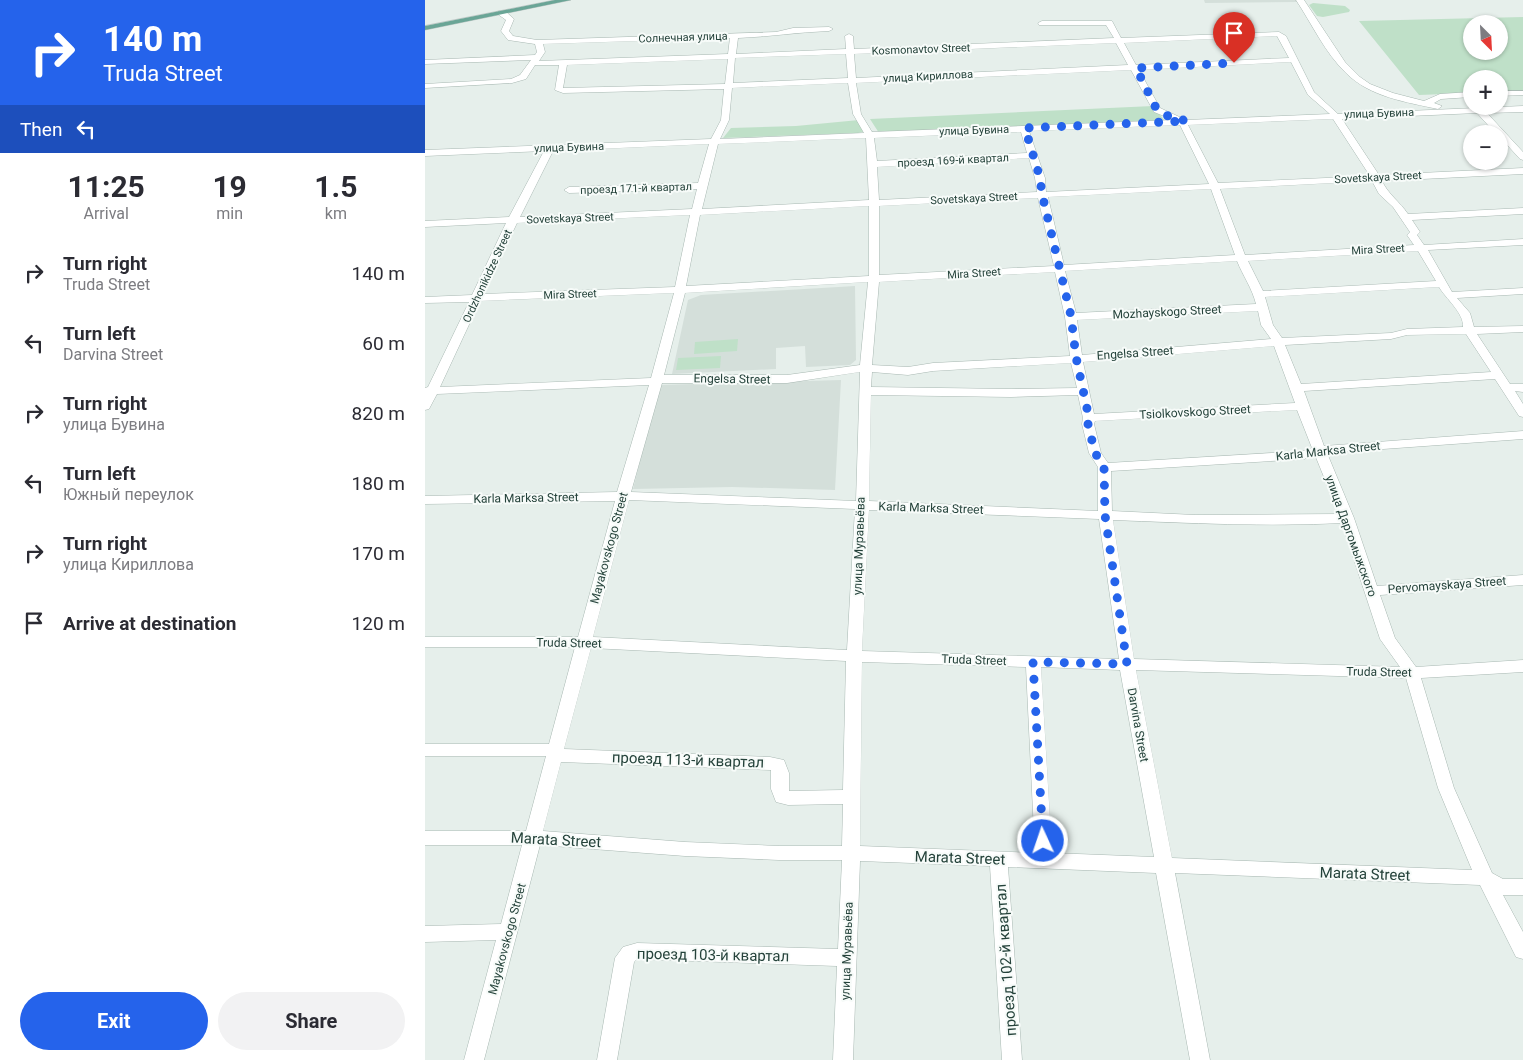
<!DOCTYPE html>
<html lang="en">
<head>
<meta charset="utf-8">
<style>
  body { margin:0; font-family:Roboto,sans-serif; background:#f2f2f3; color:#2b2b33; height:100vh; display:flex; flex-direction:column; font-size:19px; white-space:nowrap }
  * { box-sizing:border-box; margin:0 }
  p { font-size:16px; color:#7c7c81 }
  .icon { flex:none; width:28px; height:28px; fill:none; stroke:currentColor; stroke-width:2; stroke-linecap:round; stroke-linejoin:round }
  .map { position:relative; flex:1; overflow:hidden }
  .drawer { display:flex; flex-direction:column; background:#fff; width:425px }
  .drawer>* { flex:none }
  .guide { background:#2563eb; color:#fff; overflow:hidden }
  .needle { width:32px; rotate:156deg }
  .controls { position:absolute; left:1038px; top:15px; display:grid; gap:10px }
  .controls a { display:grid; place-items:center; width:45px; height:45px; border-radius:50%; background:#fff; box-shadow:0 1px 4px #0004; font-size:25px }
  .pin { position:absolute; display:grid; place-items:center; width:42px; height:42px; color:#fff; margin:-51px -21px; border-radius:50% 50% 50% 0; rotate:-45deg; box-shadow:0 0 5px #0007 }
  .pin .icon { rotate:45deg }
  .me { position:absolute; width:55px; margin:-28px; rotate:357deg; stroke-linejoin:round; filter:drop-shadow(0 0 4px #0008) }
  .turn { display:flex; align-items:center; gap:18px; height:105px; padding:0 20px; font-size:22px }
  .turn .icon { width:65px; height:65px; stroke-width:2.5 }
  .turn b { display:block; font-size:35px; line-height:42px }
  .then { display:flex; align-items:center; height:48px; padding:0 20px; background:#0003; gap:10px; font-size:19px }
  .eta { display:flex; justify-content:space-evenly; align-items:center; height:85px; text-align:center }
  .eta b { font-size:30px; font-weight:700; line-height:35px }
  .action { display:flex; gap:10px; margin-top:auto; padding:10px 20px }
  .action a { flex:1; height:58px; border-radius:30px; background:#2563eb; color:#fff; font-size:20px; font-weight:700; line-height:58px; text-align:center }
  .action a+a { background:#f2f2f3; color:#2b2b33 }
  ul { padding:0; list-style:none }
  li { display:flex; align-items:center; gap:15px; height:70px; padding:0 20px }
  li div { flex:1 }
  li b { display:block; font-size:19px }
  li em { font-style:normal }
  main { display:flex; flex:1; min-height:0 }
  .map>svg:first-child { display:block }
</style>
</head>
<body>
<main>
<section class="drawer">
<div class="guide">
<div class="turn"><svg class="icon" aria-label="right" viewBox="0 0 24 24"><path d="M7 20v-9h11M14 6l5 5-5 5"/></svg><div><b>140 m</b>Truda Street</div></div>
<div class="then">Then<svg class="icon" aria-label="left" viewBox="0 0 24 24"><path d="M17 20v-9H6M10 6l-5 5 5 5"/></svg></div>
</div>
<div class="eta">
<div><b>11:25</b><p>Arrival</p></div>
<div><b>19</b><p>min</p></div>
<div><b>1.5</b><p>km</p></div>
</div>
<ul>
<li><svg class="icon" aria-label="right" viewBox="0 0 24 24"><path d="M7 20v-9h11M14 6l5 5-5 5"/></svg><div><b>Turn right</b><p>Truda Street</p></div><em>140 m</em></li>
<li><svg class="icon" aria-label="left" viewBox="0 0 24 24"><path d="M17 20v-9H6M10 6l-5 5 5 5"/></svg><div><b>Turn left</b><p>Darvina Street</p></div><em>60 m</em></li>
<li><svg class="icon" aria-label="right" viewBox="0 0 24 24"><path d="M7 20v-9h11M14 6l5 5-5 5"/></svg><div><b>Turn right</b><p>улица Бувина</p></div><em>820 m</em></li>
<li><svg class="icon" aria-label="left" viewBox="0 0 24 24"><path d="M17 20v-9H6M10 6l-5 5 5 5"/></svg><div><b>Turn left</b><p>Южный переулок</p></div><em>180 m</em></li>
<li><svg class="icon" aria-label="right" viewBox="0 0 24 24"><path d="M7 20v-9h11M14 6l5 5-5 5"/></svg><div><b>Turn right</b><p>улица Кириллова</p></div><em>170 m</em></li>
<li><svg class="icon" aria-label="arrive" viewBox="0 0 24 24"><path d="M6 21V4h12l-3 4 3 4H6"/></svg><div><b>Arrive at destination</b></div><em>120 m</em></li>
</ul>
<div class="action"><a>Exit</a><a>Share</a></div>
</section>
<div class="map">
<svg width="1098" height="1060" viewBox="0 0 1098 1060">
  <rect width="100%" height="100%" fill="#e6efeb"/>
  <path fill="#d4dfda" d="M 779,0 L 871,0 L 872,2 L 780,3 Z
    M 430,286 L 431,360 L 425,365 L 381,367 L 380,346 L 351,348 L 351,369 L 247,374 L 263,300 L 276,295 Z
    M 416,380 L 410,490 L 307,487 L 208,489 L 234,385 Z"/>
  <path fill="#bfe0c8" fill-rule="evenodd" d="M 888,3 L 920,6 L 925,10 L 924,12 L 898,17 L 892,16 L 884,5 Z
    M 1098,17 L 1098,91 L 1074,92 L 1074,79 L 1046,79 L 1046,93 L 994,95 L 934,21 ZM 1046,24 L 1074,24 L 1074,51 L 1046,51 Z
    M 728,106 L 739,120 L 454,133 L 445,119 Z
    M 434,120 L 440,131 L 433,133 L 298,138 L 306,128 L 371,126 Z
    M 313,339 L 312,351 L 269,354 L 270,342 Z
    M 296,356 L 295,368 L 251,370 L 253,358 Z"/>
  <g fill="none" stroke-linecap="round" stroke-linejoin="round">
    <defs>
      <path id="minor" d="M 871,0 L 879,0 L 920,62 L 935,77 L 945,84 L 968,93 L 999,101 L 1015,94 L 1046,92 L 1046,97 L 1016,99 L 1009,103 L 1017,106 L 1013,109 C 981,102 945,97 921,73 C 900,53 887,24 871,0 Z
        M 74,11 L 80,11 L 89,19 L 84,31 L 88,36 L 112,40 L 351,32 L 368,28 L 404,27 L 408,29 L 404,31 C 373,32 343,37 313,38 L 311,54 L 421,49 L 420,36 L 424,34 L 428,36 L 429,49 L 689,38 L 681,25 L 614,25 L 613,23 L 617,21 L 687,21 L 696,38 L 854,32 L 861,36 L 889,92 L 913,114 L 1098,106 L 1098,112 L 1062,113 L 1098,152 L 1098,160 L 1095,159 L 1074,136 L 1074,134 L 1071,134 L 1052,113 L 917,119 L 954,175 L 1098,168 L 1098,174 L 957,181 C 963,194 975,202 983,214 L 1098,208 L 1098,214 L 987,220 L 995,232 L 992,235 L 999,245 L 1098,239 L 1098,245 L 1003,250 L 1027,292 L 1098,288 L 1098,294 L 1032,298 L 1045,313 L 1049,327 L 1098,326 L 1098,332 L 1052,334 L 1085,384 L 1098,384 L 1098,392 L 1090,391 L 1098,404 L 1098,417 L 1094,416 L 1070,379 L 879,391 L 899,446 L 1098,431 L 1098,439 L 902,453 L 929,518 L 952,586 L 1098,575 L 1098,585 L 955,595 L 970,638 L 991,667 L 1098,660 L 1098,672 L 996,678 L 1029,788 L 1067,873 L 1078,879 L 1098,879 L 1098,895 L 1078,895 L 1098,932 L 1098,959 L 1091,957 L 1055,885 L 750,873 L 785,1060 L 765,1060 L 731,873 L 583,867 L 597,1060 L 577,1060 L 565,866 L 435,861 L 428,1060 L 408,1060 L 412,966 L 212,959 L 209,962 L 192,1060 L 172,1060 L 190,958 L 198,947 L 212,943 L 413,949 L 417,860 L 354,860 L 260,856 L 115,845 L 59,1060 L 39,1060 L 71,940 L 0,942 L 0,926 L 76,924 L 97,845 L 0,845 L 0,831 L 101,831 L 121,756 L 0,756 L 0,744 L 124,744 L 150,647 L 0,647 L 0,637 L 153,637 L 190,501 L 0,504 L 0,496 L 192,492 L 224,385 L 12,394 L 4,409 L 0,410 L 0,388 L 3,387 L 44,302 L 0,303 L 0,297 L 47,295 L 81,223 L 0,227 L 0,221 L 84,217 L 119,151 L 0,156 L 0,150 L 286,139 L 296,120 L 299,89 L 138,93 L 130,90 L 134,65 L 110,65 L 101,79 L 87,83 L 0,88 L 0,84 L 86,79 L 95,75 L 106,60 L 0,64 L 0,60 L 110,55 L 112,52 L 110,44 L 83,40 L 76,31 L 81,20 L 74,15 ZM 852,36 L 864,58 L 711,65 L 699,43 ZM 305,38 L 303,54 L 114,61 L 120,52 L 118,44 ZM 691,43 L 703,65 L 431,78 L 429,54 ZM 421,54 L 423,78 L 308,83 L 310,58 ZM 303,59 L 300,84 L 138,88 L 142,65 ZM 866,62 L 883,95 L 905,114 L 761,120 L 735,108 L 714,70 ZM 706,70 L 729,112 L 749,120 L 447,132 L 436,114 L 431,83 ZM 423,83 L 428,114 L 439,133 L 295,139 L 304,120 L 307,88 ZM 908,119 L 945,176 L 793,183 L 763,125 ZM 755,125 L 784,184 L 621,192 L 620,178 L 604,131 ZM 596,132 L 602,153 L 452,161 L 449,138 ZM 441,138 L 444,200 L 277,209 L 293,144 ZM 284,144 L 273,183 L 144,187 L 139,190 L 144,193 L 272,189 L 267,209 L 95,217 L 128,151 ZM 604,158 L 610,178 L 612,192 L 454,200 L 452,167 ZM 947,181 L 954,194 L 968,207 L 985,232 L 982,235 L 989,245 L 820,255 L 795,189 ZM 786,189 L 810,255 L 639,265 L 623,197 ZM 613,198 L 629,266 L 454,275 L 454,206 ZM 444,206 L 444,276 L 261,286 L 275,215 ZM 265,215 L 250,287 L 58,294 L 92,223 ZM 993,251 L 1011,281 L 838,291 L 823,261 ZM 812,261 C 818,276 827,288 831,304 L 651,313 L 640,271 ZM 630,272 L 640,317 L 645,356 L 508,363 L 483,367 L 447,365 L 454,282 ZM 443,282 L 435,365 L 362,375 L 239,375 L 260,293 ZM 1014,287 C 1021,299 1039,313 1038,327 L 982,329 L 966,333 L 857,338 L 848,325 L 840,297 ZM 249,293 L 226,378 L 15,387 L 55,301 ZM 833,311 L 836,325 L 846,339 L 657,355 L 652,320 ZM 1041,334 L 1066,372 L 876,384 L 860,345 L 966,339 L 982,335 ZM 849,346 L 870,403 L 669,414 L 658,362 ZM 646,363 L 652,388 L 586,389 L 446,387 L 447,372 L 483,375 L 508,371 ZM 435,372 L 431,501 L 206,492 L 237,383 L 362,383 ZM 446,395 L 586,397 L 653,395 L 658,418 L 657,424 L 664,453 L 673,467 L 673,511 L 444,501 ZM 872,410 L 887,448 L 878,451 L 683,463 L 676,453 L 669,424 L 670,421 ZM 890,455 L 914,514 L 770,515 L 687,511 L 686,471 L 879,459 ZM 204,500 L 430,509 L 422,650 L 168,637 ZM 444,510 L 674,519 L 694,659 L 437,651 ZM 688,520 C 764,523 841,527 917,523 L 955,639 L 975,667 L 709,659 ZM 166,648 L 421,661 L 418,790 L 364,791 L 364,773 L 359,760 L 345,757 L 139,749 ZM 437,662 L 601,667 L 610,853 L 435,846 ZM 616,667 L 695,670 L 729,857 L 627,853 ZM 711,670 L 981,678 L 1013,788 L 1047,870 L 747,858 ZM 136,762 L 346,770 L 346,789 L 351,802 L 363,805 L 418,804 L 417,846 L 354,846 L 260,842 L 118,831 Z
        M 1098,91 L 1098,95 L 1074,96 L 1074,91 Z"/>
      <path id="major" d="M 130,0 L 146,0 L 0,30 L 0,26 Z"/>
    </defs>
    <use href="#minor" stroke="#a8b8b2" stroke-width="1"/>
    <use href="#major" stroke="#c2cac8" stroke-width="1"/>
    <use href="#minor" fill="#fff" fill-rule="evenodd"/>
    <use href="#major" fill="#6aa596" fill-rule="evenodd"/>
  </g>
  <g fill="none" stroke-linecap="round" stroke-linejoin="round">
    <path stroke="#2563eb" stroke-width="9" stroke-dasharray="0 16.2" d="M 618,841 L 608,662 L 702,664 L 680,515 L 679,466 L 670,453 L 663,424 L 664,418 L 651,357 L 646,316 L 617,194 L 615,178 L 600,128 L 762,121 L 745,117 L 732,110 L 711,68 L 809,63"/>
  </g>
  <g text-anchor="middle" stroke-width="4" stroke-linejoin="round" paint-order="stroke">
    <g font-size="11" fill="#24423a" stroke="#f7fbf9">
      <text transform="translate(258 37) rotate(-2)" y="4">Солнечная улица</text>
      <text transform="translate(496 49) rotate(-2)" y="4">Kosmonavtov Street</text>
      <text transform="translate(503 76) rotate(-3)" y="4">улица Кириллова</text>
      <text transform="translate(954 113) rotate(-2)" y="4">улица Бувина</text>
      <text transform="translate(549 130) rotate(-2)" y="4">улица Бувина</text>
      <text transform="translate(144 147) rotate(-2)" y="4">улица Бувина</text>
      <text transform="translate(528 160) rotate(-3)" y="4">проезд 169-й квартал</text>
      <text transform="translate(953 177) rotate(-3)" y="4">Sovetskaya Street</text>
      <text transform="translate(211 188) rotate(-2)" y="4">проезд 171-й квартал</text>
      <text transform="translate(549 198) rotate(-3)" y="4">Sovetskaya Street</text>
      <text transform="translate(145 218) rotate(-2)" y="4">Sovetskaya Street</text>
      <text transform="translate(953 249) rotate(-3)" y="4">Mira Street</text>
      <text transform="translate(549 273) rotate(-4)" y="4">Mira Street</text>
      <text transform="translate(62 276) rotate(-65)" y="4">Ordzhonikidze Street</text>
      <text transform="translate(145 294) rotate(-2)" y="4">Mira Street</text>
    </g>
    <g font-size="12" fill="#24423a" stroke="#f7fbf9">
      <text transform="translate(742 312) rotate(-3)" y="4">Mozhayskogo Street</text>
      <text transform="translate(710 353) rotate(-4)" y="4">Engelsa Street</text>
      <text transform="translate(307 379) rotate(1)" y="4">Engelsa Street</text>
      <text transform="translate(770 412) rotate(-3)" y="4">Tsiolkovskogo Street</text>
      <text transform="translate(903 451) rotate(-6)" y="4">Karla Marksa Street</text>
      <text transform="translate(101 498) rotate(-1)" y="4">Karla Marksa Street</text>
      <text transform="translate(506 508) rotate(2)" y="4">Karla Marksa Street</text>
      <text transform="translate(926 536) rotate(70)" y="4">улица Даргомыжского</text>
      <text transform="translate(434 546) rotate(-88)" y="4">улица Муравьёва</text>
      <text transform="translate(184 548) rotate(-75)" y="4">Mayakovskogo Street</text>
      <text transform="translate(1022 585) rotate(-4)" y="4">Pervomayskaya Street</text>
      <text transform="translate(144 643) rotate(1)" y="4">Truda Street</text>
      <text transform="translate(549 660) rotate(2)" y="4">Truda Street</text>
      <text transform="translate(954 672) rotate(1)" y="4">Truda Street</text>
      <text transform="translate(713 725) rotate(80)" y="4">Darvina Street</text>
      <text transform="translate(82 939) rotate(-75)" y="4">Mayakovskogo Street</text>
      <text transform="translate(422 951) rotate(-88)" y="4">улица Муравьёва</text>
    </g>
    <g font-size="15" fill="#24423a" stroke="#f7fbf9">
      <text transform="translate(263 760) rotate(2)" y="5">проезд 113-й квартал</text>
      <text transform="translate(131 840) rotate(3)" y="5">Marata Street</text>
      <text transform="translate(535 858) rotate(2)" y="5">Marata Street</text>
      <text transform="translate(940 874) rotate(2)" y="5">Marata Street</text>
      <text transform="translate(288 955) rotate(1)" y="5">проезд 103-й квартал</text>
      <text transform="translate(581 960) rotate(-94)" y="5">проезд 102-й квартал</text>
    </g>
  </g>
</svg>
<div class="controls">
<a><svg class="needle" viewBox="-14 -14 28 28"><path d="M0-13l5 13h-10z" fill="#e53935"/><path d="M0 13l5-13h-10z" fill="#7c7c81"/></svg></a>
<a>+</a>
<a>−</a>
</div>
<div class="pin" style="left:809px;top:63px;background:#d93025"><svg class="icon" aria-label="arrive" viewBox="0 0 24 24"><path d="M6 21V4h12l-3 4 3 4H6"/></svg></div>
<svg class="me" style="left:618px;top:841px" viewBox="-20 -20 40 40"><circle r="17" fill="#2563eb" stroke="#fff" stroke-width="3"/><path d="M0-11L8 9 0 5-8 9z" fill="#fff"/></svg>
</div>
</main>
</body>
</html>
